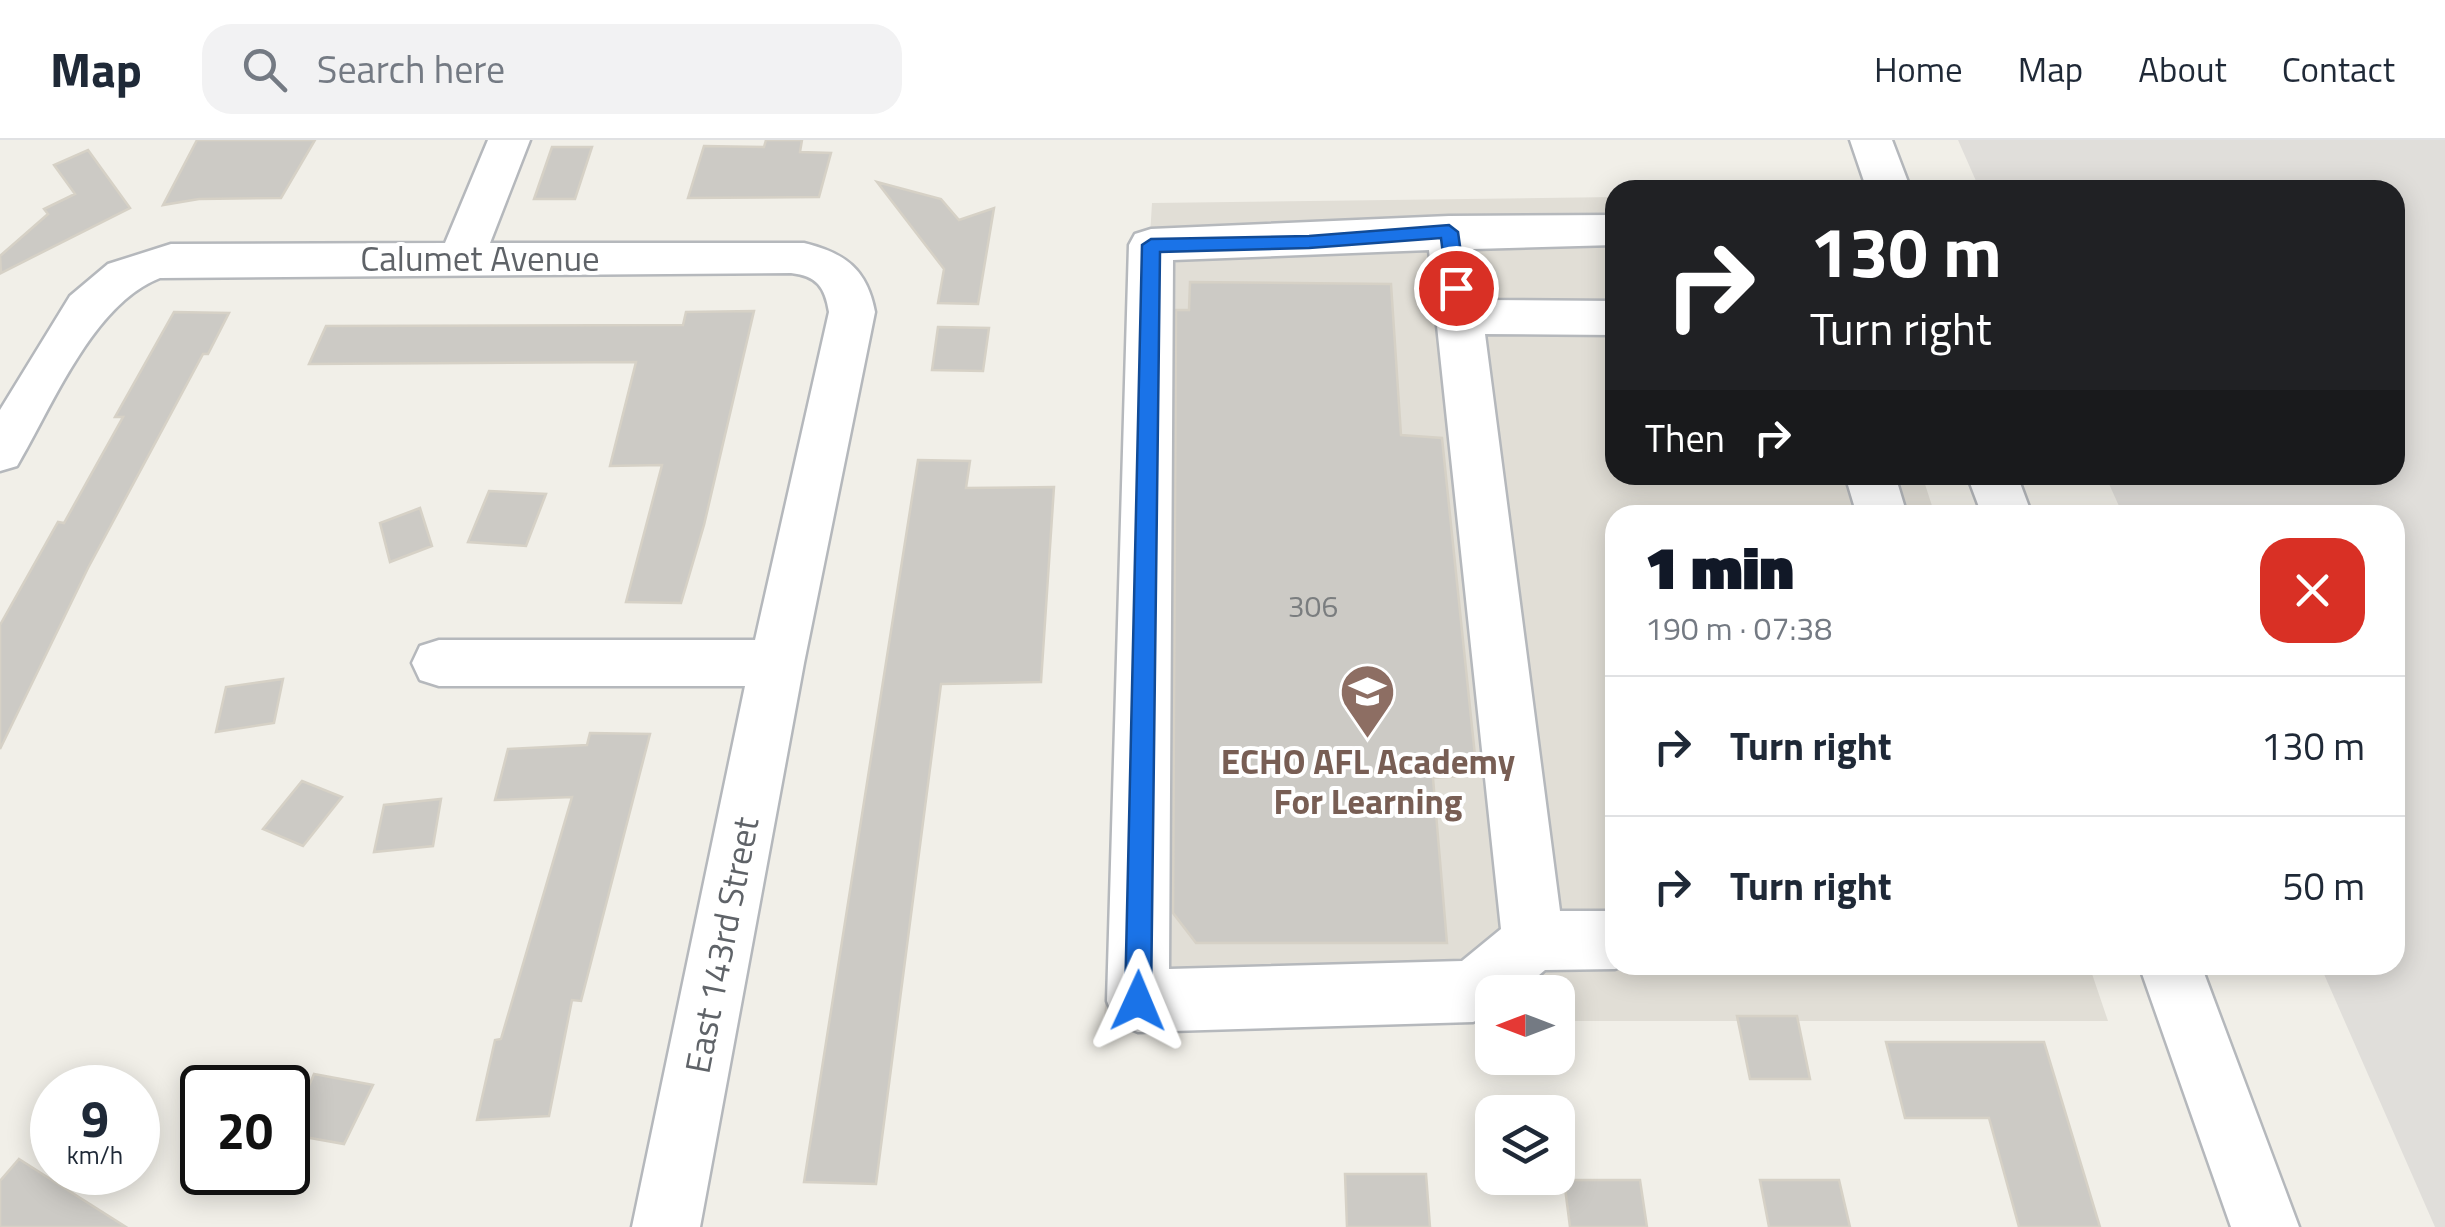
<!DOCTYPE html>
<html lang="en">
<head>
<meta charset="utf-8">
<style>
  body { margin:0; font-family:"Titillium Web",sans-serif; background:#f2f2f3; color:#1f2937; height:100vh; display:flex; flex-direction:column; font-size:38px; white-space:nowrap }
  * { box-sizing:border-box; margin:0 }
  p { font-size:32px; color:#747a83 }
  .icon { flex:none; width:55px; height:55px; fill:none; stroke:currentColor; stroke-width:2; stroke-linecap:round; stroke-linejoin:round }
  .map { position:relative; flex:1; overflow:hidden }
  .drawer { position:absolute; left:1605px; top:365px; width:800px; height:470px; display:flex; flex-direction:column; background:#fff; border-radius:30px; box-shadow:0 5px 25px #0003 }
  .drawer>* { flex:none }
  .hud { position:absolute; left:1605px; top:40px; width:800px; height:305px; border-radius:30px; box-shadow:0 5px 25px #0003; background:#202124; color:#fff; overflow:hidden }
  .needle { width:65px; rotate:270deg }
  .fabs { position:absolute; left:1475px; top:835px; display:grid; gap:20px }
  .fabs a { display:grid; place-items:center; width:100px; height:100px; border-radius:20px; background:#fff; box-shadow:0 5px 25px #0003; font-size:50px }
  .speed { position:absolute; left:30px; top:925px; display:flex; gap:20px; font-size:50px; font-weight:700; text-align:center }
  .speed>* { display:grid; place-content:center; width:130px; height:130px; border-radius:50%; background:#fff; box-shadow:0 5px 25px #0003; line-height:1 }
  .speed small { font-size:25px; font-weight:400 }
  .speed .limit { border:5px solid #111; border-radius:15px; background:#fff; color:#111 }
  .pin { position:absolute; display:grid; place-items:center; width:85px; height:85px; color:#fff; margin:-42px; border:5px solid #fff; border-radius:50%; box-shadow:0 2px 10px #0007 }
  .me { position:absolute; width:110px; margin:-55px; rotate:1deg; stroke-linejoin:round; filter:drop-shadow(0 0 8px #0008) }
  .turn { display:flex; align-items:center; gap:35px; height:210px; padding:0 40px; font-size:45px }
  .turn .icon { width:130px; height:130px; stroke-width:2.5 }
  .turn b { display:block; font-size:70px; line-height:85px }
  .then { display:flex; align-items:center; height:95px; padding:0 40px; background:#0003; gap:20px; font-size:38px }
  .round { display:grid; place-items:center; flex:none; width:105px; height:105px; border-radius:30px; background:#f2f2f3 }
  .summary { display:flex; align-items:center; justify-content:space-between; height:170px; padding:0 40px }
  h1 { font-size:60px; font-weight:800; line-height:75px; color:#111827 }
  ul { padding:0; list-style:none }
  li { display:flex; align-items:center; gap:30px; height:140px; padding:0 40px; border-top:2px solid #e0e1e3 }
  li div { flex:1 }
  li b { display:block; font-size:38px }
  li em { font-style:normal }
  header { display:flex; align-items:center; gap:60px; box-sizing:border-box; height:140px; padding:0 50px; background:#fff; border-bottom:2px solid #e0e1e3 }
  header strong { font-size:48px }
  nav { display:flex; gap:55px; margin-inline-start:auto; font-size:35px }
  .search { width:700px; height:90px; background:#f2f2f3; display:flex; align-items:center; gap:25px; box-sizing:border-box; padding:0 35px; border-radius:30px; color:#747a83; font-size:38px }
  .map>svg:first-child { display:block }
</style>
</head>
<body>
<header>
<strong>Map</strong>
<div class="search"><svg class="icon" aria-label="search" viewBox="0 0 24 24"><circle cx="10" cy="10" r="6"/><path d="M15 15l6 6"/></svg>Search here</div>
<nav><a>Home</a><a>Map</a><a>About</a><a>Contact</a></nav>
</header>
<div class="map">
<svg width="2445" height="1087" viewBox="0 0 2445 1087">
  <rect width="100%" height="100%" fill="#f1efe8"/>
  <path fill="#e0deda" d="M 1958,0 L 2445,0 L 2445,1087 L 2435,1087 L 2320,825 L 2395,825 L 2395,375 L 2123,375 L 2105,335 L 2395,335 L 2395,50 L 1980,50 Z"/>
  <path fill="#e1ded6" d="M 1615,57 L 1615,335 L 1922,335 L 1935,375 L 1615,375 L 1615,825 L 2089,825 L 2108,881 L 1558,881 L 1558,852 L 1492,852 L 1492,881 L 1104,881 L 1152,63 Z"/>
  <path fill="#cccac5" stroke="#d6d1c6" stroke-width="2.5" d="M 197,0 L 315,0 L 281,58 L 199,59 L 163,65 Z
    M 766,0 L 802,0 L 800,12 L 831,13 L 819,57 L 688,58 L 704,6 L 764,7 Z
    M 552,7 L 592,7 L 575,59 L 534,59 Z
    M 88,10 L 130,68 L 1,133 L 0,116 L 48,74 L 44,69 L 75,54 L 54,25 Z
    M 877,42 L 941,59 L 959,80 L 994,68 L 978,164 L 938,163 L 944,129 Z
    M 1190,142 L 1391,144 L 1401,295 L 1442,298 L 1477,635 L 1433,638 L 1447,803 L 1196,803 L 1173,773 L 1176,170 L 1189,170 Z
    M 754,171 L 704,385 L 681,463 L 626,462 L 662,325 L 610,326 L 636,222 L 309,224 L 326,186 L 683,185 L 686,172 Z
    M 174,172 L 229,173 L 208,214 L 203,214 L 88,428 L 0,609 L 0,485 L 58,382 L 64,383 L 123,277 L 115,277 Z
    M 938,187 L 989,188 L 983,231 L 932,230 Z
    M 918,320 L 970,321 L 966,348 L 1054,347 L 1041,542 L 941,544 L 876,1044 L 804,1042 Z
    M 489,351 L 546,354 L 526,406 L 468,402 Z
    M 420,368 L 432,406 L 390,422 L 380,383 Z
    M 283,539 L 274,583 L 216,592 L 226,547 Z
    M 590,593 L 650,594 L 581,861 L 572,860 L 549,976 L 477,980 L 495,900 L 501,899 L 572,657 L 495,660 L 508,609 L 587,605 Z
    M 302,641 L 342,657 L 303,706 L 263,689 Z
    M 441,659 L 433,706 L 374,712 L 384,665 Z
    M 1737,876 L 1797,876 L 1810,939 L 1750,939 Z
    M 1886,902 L 2044,902 L 2100,1087 L 2019,1087 L 1989,978 L 1905,978 Z
    M 314,934 L 373,945 L 344,1004 L 288,994 Z
    M 19,1019 L 44,1035 L 126,1087 L 0,1087 L 0,1041 Z
    M 1345,1034 L 1426,1034 L 1430,1087 L 1347,1087 Z
    M 1564,1040 L 1640,1040 L 1647,1087 L 1570,1087 Z
    M 1760,1040 L 1839,1040 L 1850,1087 L 1769,1087 Z"/>
  <g fill="none" stroke-linecap="round" stroke-linejoin="round">
    <defs>
      <path id="minor" d="M 488,0 L 530,0 L 490,103 L 804,103 C 845,113 867,129 875,172 L 804,523 L 700,1087 L 632,1087 L 745,546 L 439,546 L 420,540 L 412,523 L 420,506 L 439,500 L 755,500 L 829,172 C 825,147 817,136 791,133 L 160,138 C 93,164 53,265 17,326 L 0,331 L 0,270 L 70,156 L 108,124 L 171,104 L 445,103 Z
        M 1850,0 L 1892,0 L 1911,50 L 1867,50 Z
        M 1615,75 L 1615,105 L 1473,109 L 1480,160 L 1615,161 L 1615,195 L 1485,194 L 1560,771 L 1615,771 L 1615,825 L 1626,825 L 1615,829 L 1545,830 L 1519,852 L 1492,852 L 1492,874 L 1473,882 L 1138,892 L 1116,883 L 1107,861 L 1129,105 L 1135,94 L 1151,89 L 1449,76 ZM 1429,110 L 1501,789 L 1462,821 L 1169,829 L 1173,120 Z
        M 1845,335 L 1895,335 L 1907,375 L 1857,375 Z
        M 1967,335 L 2017,335 L 2032,375 L 1982,375 Z
        M 2139,825 L 2201,825 L 2299,1087 L 2231,1087 Z"/>
    </defs>
    <use href="#minor" stroke="#b5b8bc" stroke-width="5"/>
    <use href="#minor" fill="#fff" fill-rule="evenodd"/>
  </g>
  <path fill="#1a73e8" stroke="#114b97" stroke-width="2.5" d="M 1449,85 L 1458,92 L 1466,148 L 1456,155 L 1447,148 L 1441,98 L 1309,108 L 1160,112 L 1151,861 L 1147,870 L 1138,874 L 1129,870 L 1125,861 L 1142,105 L 1151,99 L 1309,96 Z"/>
  <defs>
    <symbol id="school-pin" viewBox="-11 -11 22 30"><path d="M0 17L-7.5 6A9.5 9.5 0 1 1 7.5 6Z" fill="#8d6e63" stroke="#fff"/><path d="M0-5L7-2L0 1L-7-2ZM-4 1L0 2.5L4 1V4Q0 6-4 4Z" fill="#fff"/></symbol>
  </defs>
  <g fill-rule="evenodd">
    <use href="#school-pin" x="1336" y="520" width="63" height="86"/>
  </g>
  <g text-anchor="middle" stroke-width="8" stroke-linejoin="round" paint-order="stroke">
    <g font-size="30" fill="#7a7d7f">
      <text x="1313" y="477">306</text>
    </g>
    <g font-size="35" fill="#5f6368" stroke="#fff">
      <text x="480" y="131">Calumet Avenue</text>
      <text transform="translate(722 805) rotate(-79)" y="12">East 143rd Street</text>
    </g>
    <g font-size="35" font-weight="bold" fill="#785e54" stroke="#fff">
      <text x="1368" y="634">ECHO AFL Academy<tspan x="1368" dy="40">For Learning</tspan></text>
    </g>
  </g>
</svg>
<div class="fabs">
<a><svg class="needle" viewBox="-14 -14 28 28"><path d="M0-13l5 13h-10z" fill="#e53935"/><path d="M0 13l5-13h-10z" fill="#747a83"/></svg></a>
<a><svg class="icon" aria-label="layers" viewBox="0 0 24 24"><path d="M12 4l9 5-9 5-9-5zM3 14l9 5 9-5"/></svg></a>
</div>
<div class="speed"><div>9<small>km/h</small></div><div class="limit">20</div></div>
<div class="pin" style="left:1456px;top:148px;background:#d93025"><svg class="icon" aria-label="arrive" viewBox="0 0 24 24"><path d="M6 21V4h12l-3 4 3 4H6"/></svg></div>
<svg class="me" style="left:1138px;top:861px" viewBox="-20 -20 40 40"><path d="M0-17L14 15 0 8-14 15z" fill="#1a73e8" stroke="#fff" stroke-width="4"/></svg>
<div class="hud">
<div class="turn"><svg class="icon" aria-label="right" viewBox="0 0 24 24"><path d="M7 20v-9h11M14 6l5 5-5 5"/></svg><div><b>130 m</b>Turn right</div></div>
<div class="then">Then<svg class="icon" aria-label="right" viewBox="0 0 24 24"><path d="M7 20v-9h11M14 6l5 5-5 5"/></svg></div>
</div>
<section class="drawer">
<div class="summary"><div><h1>1 min</h1><p>190 m · 07:38</p></div><a class="round" style="background:#d93025;color:#fff"><svg class="icon" aria-label="close" viewBox="0 0 24 24"><path d="M6 6l12 12M18 6L6 18"/></svg></a></div>
<ul>
<li><svg class="icon" aria-label="right" viewBox="0 0 24 24"><path d="M7 20v-9h11M14 6l5 5-5 5"/></svg><div><b>Turn right</b></div><em>130 m</em></li>
<li><svg class="icon" aria-label="right" viewBox="0 0 24 24"><path d="M7 20v-9h11M14 6l5 5-5 5"/></svg><div><b>Turn right</b></div><em>50 m</em></li>
</ul>
</section>
</div>
</body>
</html>
